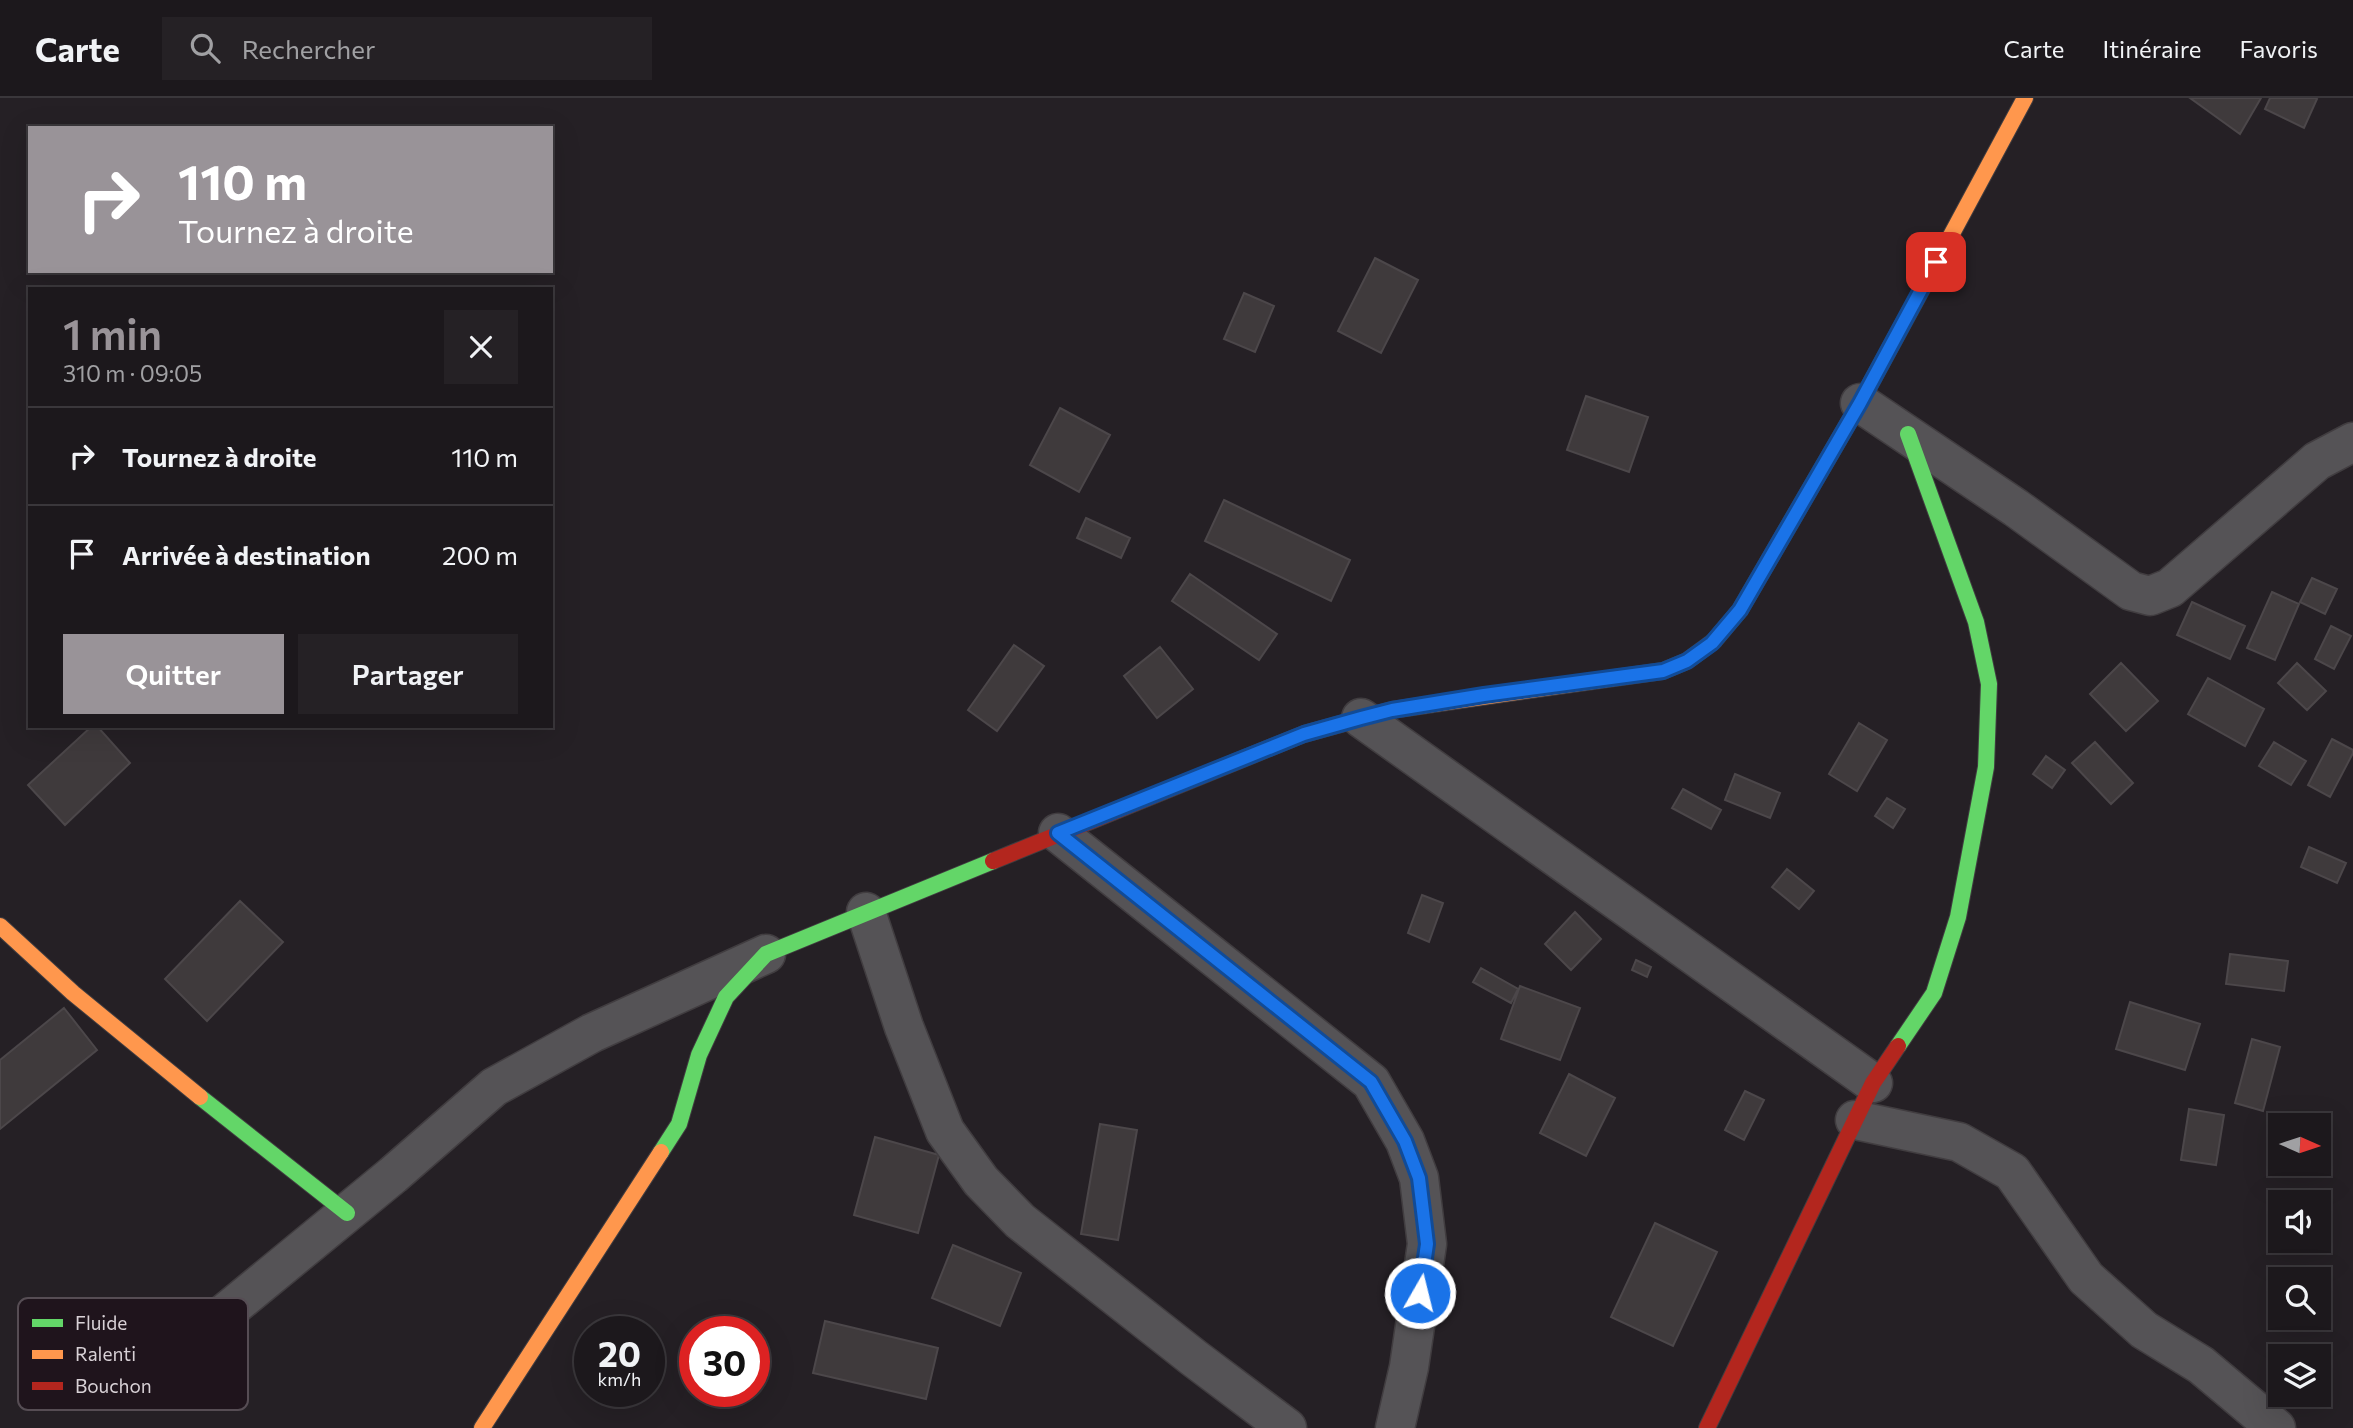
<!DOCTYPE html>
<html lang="fr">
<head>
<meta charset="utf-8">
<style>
  body { margin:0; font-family:Commissioner,sans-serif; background:#252125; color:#f1f3f6; height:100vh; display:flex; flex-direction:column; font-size:26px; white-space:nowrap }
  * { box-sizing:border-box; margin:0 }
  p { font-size:23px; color:#a0a0a3 }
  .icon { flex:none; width:38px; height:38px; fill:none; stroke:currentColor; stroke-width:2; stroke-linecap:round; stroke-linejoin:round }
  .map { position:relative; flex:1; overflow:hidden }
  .sheet { position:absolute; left:28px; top:189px; width:525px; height:441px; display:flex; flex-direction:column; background:#1c181c; border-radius:0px; box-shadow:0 7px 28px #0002,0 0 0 2px #3a373b }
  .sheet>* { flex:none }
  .banner { position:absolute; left:28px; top:28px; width:525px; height:147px; border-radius:0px; box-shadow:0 7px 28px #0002,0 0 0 2px #3a373b; background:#999398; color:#fff; overflow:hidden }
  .needle { width:46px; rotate:93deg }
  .fabs { position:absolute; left:2268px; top:1015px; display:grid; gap:14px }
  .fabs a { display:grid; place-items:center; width:63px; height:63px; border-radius:0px; background:#1c181c; box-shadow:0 7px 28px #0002,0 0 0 2px #3a373b; font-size:35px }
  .speed { position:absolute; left:574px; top:1218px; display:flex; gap:14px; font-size:35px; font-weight:700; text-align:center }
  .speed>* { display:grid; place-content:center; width:91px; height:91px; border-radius:50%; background:#1c181c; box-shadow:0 7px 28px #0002,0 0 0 2px #3a373b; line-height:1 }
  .speed small { font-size:18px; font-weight:400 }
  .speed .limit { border:10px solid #d22; background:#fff; color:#111 }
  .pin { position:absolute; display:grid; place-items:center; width:60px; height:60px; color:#fff; margin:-30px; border-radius:14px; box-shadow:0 4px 10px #0006 }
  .me { position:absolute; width:77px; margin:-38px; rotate:8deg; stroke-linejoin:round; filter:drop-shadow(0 0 5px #0008) }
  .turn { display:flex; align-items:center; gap:24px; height:147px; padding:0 35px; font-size:32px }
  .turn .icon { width:91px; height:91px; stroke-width:2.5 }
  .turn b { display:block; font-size:49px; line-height:60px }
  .round { display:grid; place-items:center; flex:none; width:74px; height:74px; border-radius:0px; background:#252125 }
  .overview { display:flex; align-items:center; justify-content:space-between; height:119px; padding:0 35px }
  h1 { font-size:42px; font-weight:600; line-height:52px; color:#999398 }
  .action { display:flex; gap:14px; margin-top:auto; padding:14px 35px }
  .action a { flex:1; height:80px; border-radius:0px; background:#999398; color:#fff; font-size:28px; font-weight:600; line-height:80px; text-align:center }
  .action a+a { background:#252125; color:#f1f3f6 }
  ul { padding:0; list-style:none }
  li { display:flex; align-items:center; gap:21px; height:98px; padding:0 35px; border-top:2px solid #3a373b }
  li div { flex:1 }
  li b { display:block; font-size:26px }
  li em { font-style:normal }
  header { display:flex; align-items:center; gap:42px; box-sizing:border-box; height:98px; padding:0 35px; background:#1c181c; border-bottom:2px solid #3a373b }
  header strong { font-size:33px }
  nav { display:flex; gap:38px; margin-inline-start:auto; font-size:24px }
  .search { width:490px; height:63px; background:#252125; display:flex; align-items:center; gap:18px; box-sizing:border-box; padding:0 24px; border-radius:0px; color:#a0a0a3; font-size:26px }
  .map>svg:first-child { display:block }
</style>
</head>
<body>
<header>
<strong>Carte</strong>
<div class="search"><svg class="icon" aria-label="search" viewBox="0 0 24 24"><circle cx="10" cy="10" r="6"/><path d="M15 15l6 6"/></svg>Rechercher</div>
<nav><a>Carte</a><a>Itinéraire</a><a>Favoris</a></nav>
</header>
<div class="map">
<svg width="2353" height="1330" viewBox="0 0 2353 1330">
  <rect width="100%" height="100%" fill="#252025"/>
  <path fill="#3f3a3c" stroke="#4c474a" stroke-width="2" d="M 2190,0 L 2261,0 L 2240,36 Z
    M 2270,0 L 2315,0 L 2317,1 L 2304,30 L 2265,11 Z
    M 1375,160 L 1418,182 L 1381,255 L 1338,233 Z
    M 1244,195 L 1274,208 L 1255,254 L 1224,241 Z
    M 1586,298 L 1648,319 L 1629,374 L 1567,352 Z
    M 1060,310 L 1110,337 L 1079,394 L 1030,367 Z
    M 1224,402 L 1350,462 L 1331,503 L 1205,443 Z
    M 1086,420 L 1130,440 L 1121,460 L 1077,440 Z
    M 1190,476 L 1277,536 L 1259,562 L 1172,503 Z
    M 2312,480 L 2337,491 L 2325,516 L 2300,504 Z
    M 2272,494 L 2299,506 L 2275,562 L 2247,550 Z
    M 2192,504 L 2245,528 L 2230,561 L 2177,537 Z
    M 2331,528 L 2351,538 L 2334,571 L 2315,561 Z
    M 1014,547 L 1044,568 L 997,633 L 968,612 Z
    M 1160,549 L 1193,591 L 1157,620 L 1124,578 Z
    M 2121,565 L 2158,603 L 2126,633 L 2090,596 Z
    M 2297,565 L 2326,593 L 2307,612 L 2278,585 Z
    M 2208,580 L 2264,611 L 2245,648 L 2188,616 Z
    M 1859,625 L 1887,642 L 1857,693 L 1829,676 Z
    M 92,628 L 97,628 L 130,665 L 65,727 L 28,687 Z
    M 2332,641 L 2353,652 L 2353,655 L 2330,699 L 2308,687 Z
    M 2095,644 L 2133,685 L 2111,706 L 2072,665 Z
    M 2274,644 L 2306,663 L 2291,687 L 2259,668 Z
    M 2046,658 L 2065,672 L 2052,690 L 2033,676 Z
    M 1735,676 L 1780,695 L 1770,720 L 1725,702 Z
    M 1683,691 L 1721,712 L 1711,731 L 1672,710 Z
    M 1887,700 L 1905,711 L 1893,730 L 1875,718 Z
    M 2309,749 L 2346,765 L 2337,785 L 2301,769 Z
    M 1787,771 L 1814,793 L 1799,811 L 1772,789 Z
    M 1422,797 L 1443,805 L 1429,844 L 1408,835 Z
    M 240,803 L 283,844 L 207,923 L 165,881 Z
    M 1575,814 L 1601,841 L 1571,872 L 1545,846 Z
    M 2230,856 L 2288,863 L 2284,893 L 2226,886 Z
    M 1636,862 L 1651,869 L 1647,879 L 1632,872 Z
    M 1481,870 L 1518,891 L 1511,905 L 1473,884 Z
    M 1520,888 L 1580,910 L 1560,962 L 1501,941 Z
    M 2130,904 L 2200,926 L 2185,972 L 2116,951 Z
    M 64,910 L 97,952 L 0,1031 L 0,962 Z
    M 2252,941 L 2280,949 L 2263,1013 L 2235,1005 Z
    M 1569,976 L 1615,1000 L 1586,1058 L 1540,1035 Z
    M 1745,993 L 1764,1002 L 1744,1042 L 1725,1032 Z
    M 2189,1011 L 2224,1017 L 2216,1067 L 2181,1062 Z
    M 1100,1026 L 1137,1032 L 1118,1142 L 1081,1136 Z
    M 875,1039 L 939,1057 L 918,1135 L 854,1117 Z
    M 1655,1125 L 1717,1154 L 1673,1248 L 1611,1219 Z
    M 953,1147 L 1021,1175 L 1000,1228 L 932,1200 Z
    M 825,1223 L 938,1250 L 926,1301 L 813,1275 Z"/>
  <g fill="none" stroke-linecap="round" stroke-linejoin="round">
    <defs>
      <path id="street" d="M 1860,305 L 2016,410 L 2131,493 L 2150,498 L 2170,490 L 2317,363 L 2353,344
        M 1361,620 L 1873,985
        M 1058,735 L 1371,984 L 1405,1043 L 1419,1080 L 1427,1146 L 1409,1269 L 1395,1330
        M 866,814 L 904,929 L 945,1033 L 981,1083 L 1020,1123 L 1194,1260 L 1287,1330
        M 1855,1022 L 1959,1044 L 2012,1074 L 2086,1180 L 2144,1232 L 2201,1267 L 2276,1330
        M 169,1261 L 393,1077 L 494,989 L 592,935 L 766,856"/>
      <path id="fast" d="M 1714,543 L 1740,512 L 1860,305 L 1941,156
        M 1898,948 L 1934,895 L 1958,819 L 1986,669 L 1989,586 L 1976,524 L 1908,336
        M 200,999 L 347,1115
        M 661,1054 L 679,1026 L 699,957 L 726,899 L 766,856 L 993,763"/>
      <path id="slow" d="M 1941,156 L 2025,0
        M 1359,621 L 1392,612 L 1663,573 L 1687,563 L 1714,543
        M 0,828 L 73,895 L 200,999
        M 482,1330 L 661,1054"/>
      <path id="jam" d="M 993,763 L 1304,636 L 1359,621
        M 1707,1330 L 1873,985 L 1898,948"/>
    </defs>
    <use href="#street" stroke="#413d40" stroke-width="41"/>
    <use href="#fast" stroke="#413d40" stroke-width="18"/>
    <use href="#slow" stroke="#413d40" stroke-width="18"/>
    <use href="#jam" stroke="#413d40" stroke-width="18"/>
    <use href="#street" stroke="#555356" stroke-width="38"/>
    <use href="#fast" stroke="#63d668" stroke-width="16"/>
    <use href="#slow" stroke="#ff974d" stroke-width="16"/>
    <use href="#jam" stroke="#b3261e" stroke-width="16"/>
  </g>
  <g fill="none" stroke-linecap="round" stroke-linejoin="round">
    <defs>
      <path id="route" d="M 1420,1195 L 1427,1146 L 1419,1080 L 1405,1043 L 1371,984 L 1058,735 L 1304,636 L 1361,620 L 1392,612 L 1484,597 L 1663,573 L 1687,563 L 1712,545 L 1740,512 L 1860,305 L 1936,164"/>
    </defs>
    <use href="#route" stroke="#114b97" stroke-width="18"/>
    <use href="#route" stroke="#1a73e8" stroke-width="12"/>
  </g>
  <rect x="18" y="1200" width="230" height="112" rx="10" fill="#1f141c" stroke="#564d54" stroke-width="2"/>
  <rect x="32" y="1221" width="31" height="8" fill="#63d668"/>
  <rect x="32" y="1252" width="31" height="9" fill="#ff974d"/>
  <rect x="32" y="1284" width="31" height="8" fill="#b3261e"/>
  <g font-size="19" fill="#d8d1d6">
    <text x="75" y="1232">Fluide</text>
    <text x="75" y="1263">Ralenti</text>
    <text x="75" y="1295">Bouchon</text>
  </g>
</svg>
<div class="fabs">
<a><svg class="needle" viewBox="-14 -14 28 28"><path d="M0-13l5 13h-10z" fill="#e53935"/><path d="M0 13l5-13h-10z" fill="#a0a0a3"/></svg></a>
<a><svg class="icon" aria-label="sound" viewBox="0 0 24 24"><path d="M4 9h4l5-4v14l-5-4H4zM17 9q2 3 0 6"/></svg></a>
<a><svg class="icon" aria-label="search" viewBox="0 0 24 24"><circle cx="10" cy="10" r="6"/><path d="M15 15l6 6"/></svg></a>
<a><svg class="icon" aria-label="layers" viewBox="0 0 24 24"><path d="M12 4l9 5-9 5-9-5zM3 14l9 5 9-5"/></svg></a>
</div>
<div class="speed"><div>20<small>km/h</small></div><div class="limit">30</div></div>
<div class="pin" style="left:1936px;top:164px;background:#d93025"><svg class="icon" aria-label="arrive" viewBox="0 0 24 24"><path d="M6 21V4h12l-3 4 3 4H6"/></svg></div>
<svg class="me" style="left:1420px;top:1195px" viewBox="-20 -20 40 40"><circle r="17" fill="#1a73e8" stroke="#fff" stroke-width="3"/><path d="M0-11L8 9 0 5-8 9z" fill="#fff"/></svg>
<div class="banner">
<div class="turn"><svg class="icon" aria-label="right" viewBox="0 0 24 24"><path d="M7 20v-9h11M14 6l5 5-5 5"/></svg><div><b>110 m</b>Tournez à droite</div></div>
</div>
<section class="sheet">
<div class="overview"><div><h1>1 min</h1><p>310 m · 09:05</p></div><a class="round"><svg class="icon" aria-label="close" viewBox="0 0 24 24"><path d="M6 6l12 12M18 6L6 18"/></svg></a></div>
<ul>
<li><svg class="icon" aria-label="right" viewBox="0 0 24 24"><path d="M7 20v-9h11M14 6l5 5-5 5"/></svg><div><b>Tournez à droite</b></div><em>110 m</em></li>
<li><svg class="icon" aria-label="arrive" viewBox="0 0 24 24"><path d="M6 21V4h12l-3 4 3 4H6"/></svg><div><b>Arrivée à destination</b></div><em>200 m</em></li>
</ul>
<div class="action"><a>Quitter</a><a>Partager</a></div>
</section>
</div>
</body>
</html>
